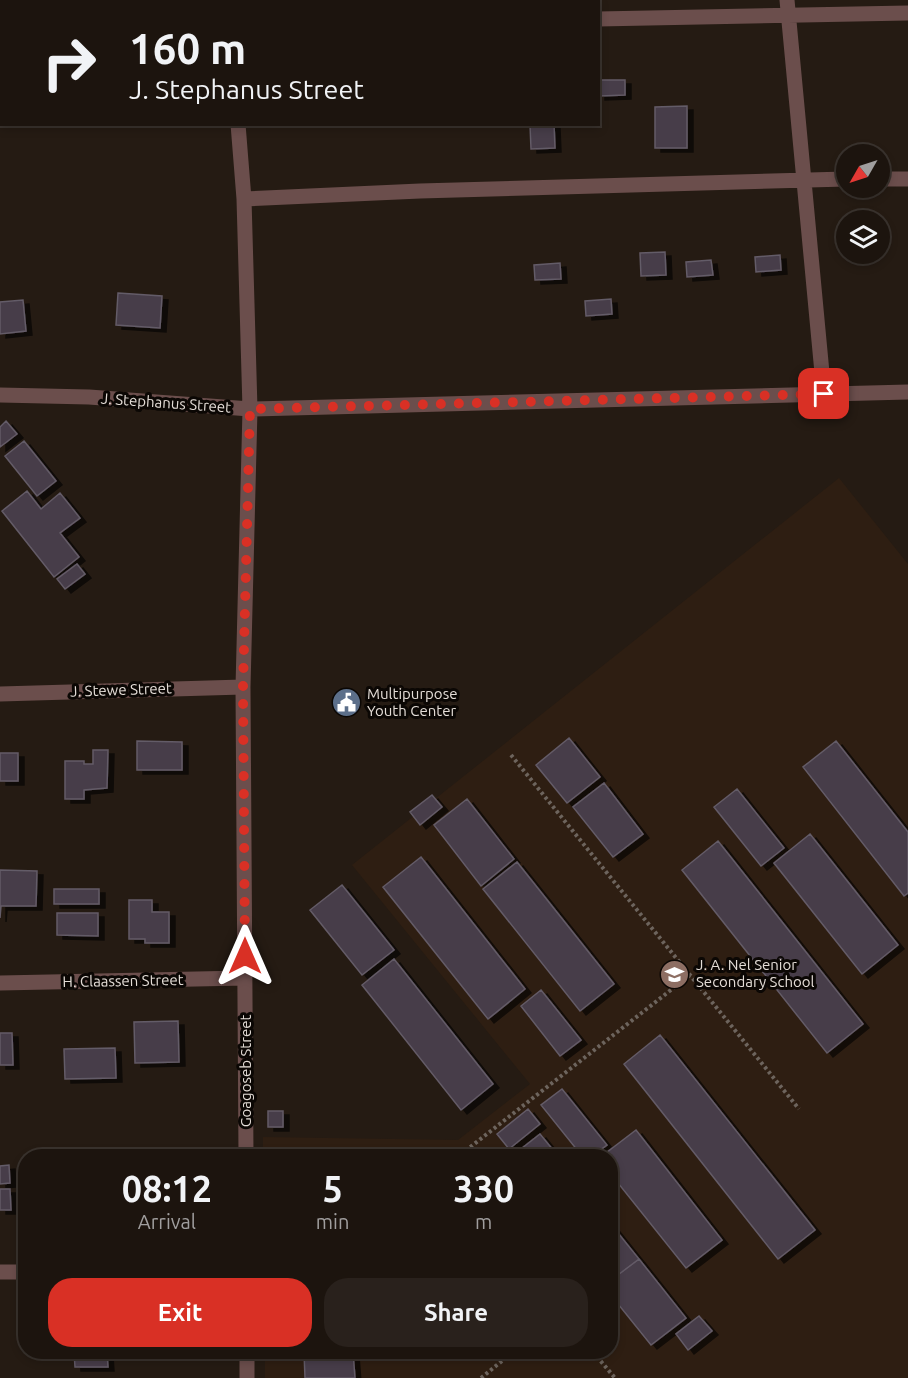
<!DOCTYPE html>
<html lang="en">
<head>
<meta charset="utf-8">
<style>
  body { margin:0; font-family:Ubuntu,sans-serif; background:#29211c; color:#f1f3f6; height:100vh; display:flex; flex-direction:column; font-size:22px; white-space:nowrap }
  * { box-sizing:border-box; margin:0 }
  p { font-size:20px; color:#a09e9e }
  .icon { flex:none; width:33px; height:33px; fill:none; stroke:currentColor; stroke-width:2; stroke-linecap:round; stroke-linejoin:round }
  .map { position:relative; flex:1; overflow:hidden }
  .side { position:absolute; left:18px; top:1149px; width:600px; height:210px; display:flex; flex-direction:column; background:#1c140e; border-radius:24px; box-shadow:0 3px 9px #0003,0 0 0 2px #3a332e }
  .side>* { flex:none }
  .top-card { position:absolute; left:0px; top:0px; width:600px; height:126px; box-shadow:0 3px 9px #0003,0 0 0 2px #3a332e; background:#1c140e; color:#f1f3f6; overflow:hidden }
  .needle { width:39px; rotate:231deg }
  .tools { position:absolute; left:836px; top:144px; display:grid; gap:12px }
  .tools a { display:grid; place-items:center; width:54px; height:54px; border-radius:50%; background:#1c140e; box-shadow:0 3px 9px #0003,0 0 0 2px #3a332e; font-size:30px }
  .pin { position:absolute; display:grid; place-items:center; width:51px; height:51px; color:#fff; margin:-26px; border-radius:12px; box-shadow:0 3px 9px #0006 }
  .me { position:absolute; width:66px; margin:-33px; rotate:0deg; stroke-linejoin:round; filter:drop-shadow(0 0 4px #0008) }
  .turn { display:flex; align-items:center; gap:21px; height:126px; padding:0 30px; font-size:27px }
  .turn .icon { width:78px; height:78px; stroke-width:2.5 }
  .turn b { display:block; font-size:42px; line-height:51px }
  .eta { display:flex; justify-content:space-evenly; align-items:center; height:102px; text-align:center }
  .eta b { font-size:36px; font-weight:700; line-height:42px }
  .button { display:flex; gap:12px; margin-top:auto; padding:12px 30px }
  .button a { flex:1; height:69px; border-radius:24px; background:#d93025; color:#fff; font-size:24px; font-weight:700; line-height:69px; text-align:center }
  .button a+a { background:#29211c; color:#f1f3f6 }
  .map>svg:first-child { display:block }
</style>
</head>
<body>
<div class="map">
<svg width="908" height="1378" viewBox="0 0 908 1378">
  <defs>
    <filter id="shadow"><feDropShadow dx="6" dy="4" stdDeviation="0" flood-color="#0009"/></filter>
  </defs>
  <rect width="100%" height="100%" fill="#251b13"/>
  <path fill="#2e1e12" d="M 839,478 L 908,564 L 908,1378 L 265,1378 L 265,1352 L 610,1352 L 610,1156 L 263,1156 L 263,1137 L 458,1140 L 530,1084 L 352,865 Z"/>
  <path fill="#463d49" stroke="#645b67" stroke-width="1.5" filter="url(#shadow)" d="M 599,80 L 625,80 L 625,95 L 599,96 Z
    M 687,106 L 687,148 L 655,148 L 655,107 Z
    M 554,124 L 555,148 L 531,149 L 530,125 Z
    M 665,252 L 666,275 L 641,276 L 640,253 Z
    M 780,255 L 781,270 L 756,272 L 755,257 Z
    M 711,260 L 713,275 L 687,277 L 686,262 Z
    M 560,263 L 561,279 L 535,280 L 534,265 Z
    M 118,293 L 162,296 L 160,328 L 116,325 Z
    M 611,299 L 612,314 L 586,316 L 585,301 Z
    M 23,300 L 26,331 L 0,334 L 0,302 Z
    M 6,421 L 17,434 L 0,447 L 0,427 Z
    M 24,441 L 56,481 L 37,496 L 5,456 Z
    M 27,491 L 41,509 L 60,493 L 80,518 L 60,533 L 79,557 L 54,577 L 2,511 Z
    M 77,564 L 85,574 L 65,589 L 57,579 Z
    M 569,738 L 600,777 L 567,803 L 536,765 Z
    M 137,741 L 182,742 L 182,770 L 137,770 Z
    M 836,741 L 908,832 L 908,893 L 904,896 L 803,767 Z
    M 93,750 L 108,750 L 107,788 L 84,790 L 84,799 L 65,799 L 65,761 L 84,761 L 84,764 L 93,764 Z
    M 0,753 L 18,753 L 18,781 L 0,781 Z
    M 604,783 L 643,834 L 613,857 L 573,807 Z
    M 737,789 L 784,848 L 761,866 L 714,807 Z
    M 432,795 L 442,807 L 420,825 L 410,812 Z
    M 467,799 L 514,859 L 481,886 L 434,825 Z
    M 810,834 L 898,945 L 862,974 L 774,863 Z
    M 718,841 L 863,1024 L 827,1053 L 682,870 Z
    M 421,857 L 525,989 L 488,1019 L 383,887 Z
    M 517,862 L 614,984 L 580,1011 L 483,889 Z
    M 0,870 L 37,871 L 36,906 L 1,906 L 0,918 Z
    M 342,885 L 394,950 L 362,975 L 310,910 Z
    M 54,889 L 99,889 L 99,904 L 54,904 Z
    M 129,900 L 152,900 L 152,912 L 169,912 L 169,943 L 145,943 L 145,939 L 129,939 Z
    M 57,913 L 98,913 L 98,936 L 57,935 Z
    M 394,959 L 493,1084 L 461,1110 L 362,985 Z
    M 541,990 L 581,1040 L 560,1056 L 521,1006 Z
    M 178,1021 L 179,1062 L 135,1063 L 134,1022 Z
    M 0,1033 L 12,1033 L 13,1065 L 0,1065 Z
    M 660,1035 L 815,1230 L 778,1259 L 624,1064 Z
    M 115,1048 L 116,1078 L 65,1079 L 64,1049 Z
    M 562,1089 L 607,1145 L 592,1156 L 582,1156 L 541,1105 Z
    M 528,1109 L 540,1124 L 509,1149 L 497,1134 Z
    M 268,1111 L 283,1111 L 283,1127 L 268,1127 Z
    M 636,1130 L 722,1240 L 686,1268 L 610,1173 L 610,1156 L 602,1156 Z
    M 540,1134 L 558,1156 L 512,1156 Z
    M 9,1165 L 10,1183 L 0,1184 L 0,1166 Z
    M 0,1189 L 10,1189 L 11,1210 L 0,1210 Z
    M 610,1223 L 639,1259 L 610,1281 Z
    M 639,1259 L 686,1318 L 651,1345 L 610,1294 L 610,1281 Z
    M 699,1316 L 712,1331 L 688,1350 L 676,1334 Z
    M 74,1352 L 107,1352 L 108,1367 L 75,1367 Z
    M 304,1352 L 353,1352 L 355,1378 L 305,1378 Z"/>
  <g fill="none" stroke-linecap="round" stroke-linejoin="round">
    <path stroke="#6d645d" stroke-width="4" stroke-dasharray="3 3" stroke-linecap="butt" d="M 511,755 L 799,1109
      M 463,1156 L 464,1152 L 690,975
      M 593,1352 L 615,1378
      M 481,1378 L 513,1352"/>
    <path stroke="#6b4e4c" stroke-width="15" d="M 230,0 L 230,2
      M 787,0 L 824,394
      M 598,19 L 908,13
      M 238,124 L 244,199 L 250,409 L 243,687 L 246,1156
      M 879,179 L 908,179
      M 244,199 L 420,191 L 846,179
      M 0,395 L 89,397 L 250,409 L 908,392
      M 0,694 L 243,687
      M 0,983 L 245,978
      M 0,1272 L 26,1272
      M 247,1352 L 247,1378"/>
  </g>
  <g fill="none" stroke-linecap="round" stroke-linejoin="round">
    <path stroke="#d93025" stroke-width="10" stroke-dasharray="0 18" d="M 245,956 L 243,687 L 250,409 L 824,394"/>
  </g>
  <defs>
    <symbol id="civic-disc" viewBox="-11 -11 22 22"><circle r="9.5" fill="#5c6f8a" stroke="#0b0704"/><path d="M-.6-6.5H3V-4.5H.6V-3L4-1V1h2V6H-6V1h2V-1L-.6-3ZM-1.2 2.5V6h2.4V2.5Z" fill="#fff"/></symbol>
    <symbol id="school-disc" viewBox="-11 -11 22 22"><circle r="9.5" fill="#8d6e63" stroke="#0b0704"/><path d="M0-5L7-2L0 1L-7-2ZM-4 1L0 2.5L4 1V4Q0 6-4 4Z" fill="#fff"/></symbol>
  </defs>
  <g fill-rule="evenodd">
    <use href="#civic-disc" x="330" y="686" width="33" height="33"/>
    <use href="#school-disc" x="658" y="958" width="33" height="33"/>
  </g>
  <g text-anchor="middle" stroke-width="6" stroke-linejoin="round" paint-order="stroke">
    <g font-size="15" fill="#e4ddd7" stroke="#0b0704">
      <text transform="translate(166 403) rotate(4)" y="5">J. Stephanus Street</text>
      <text transform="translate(121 690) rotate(-2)" y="5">J. Stewe Street</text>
      <text transform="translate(123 981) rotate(-1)" y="5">H. Claassen Street</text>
      <text transform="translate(246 1071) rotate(-90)" y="5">Goagoseb Street</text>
    </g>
    <g font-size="15" fill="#e4ddd7" stroke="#0b0704" text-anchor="start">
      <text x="367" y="699">Multipurpose<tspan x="367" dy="17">Youth Center</tspan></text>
      <text x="696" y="970">J. A. Nel Senior<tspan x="696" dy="17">Secondary School</tspan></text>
    </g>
  </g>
</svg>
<div class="tools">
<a><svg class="needle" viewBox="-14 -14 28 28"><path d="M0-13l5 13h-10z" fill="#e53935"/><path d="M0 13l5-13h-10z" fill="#a09e9e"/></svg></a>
<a><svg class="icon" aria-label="layers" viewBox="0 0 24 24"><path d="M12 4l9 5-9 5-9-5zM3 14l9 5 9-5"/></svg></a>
</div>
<div class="pin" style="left:824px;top:394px;background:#d93025"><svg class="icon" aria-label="arrive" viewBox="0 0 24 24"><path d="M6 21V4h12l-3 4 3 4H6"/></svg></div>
<svg class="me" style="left:245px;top:956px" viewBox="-20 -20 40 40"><path d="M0-17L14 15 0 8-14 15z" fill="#d93025" stroke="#fff" stroke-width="4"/></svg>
<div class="top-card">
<div class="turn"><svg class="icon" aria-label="right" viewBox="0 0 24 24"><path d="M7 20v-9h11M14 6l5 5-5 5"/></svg><div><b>160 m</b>J. Stephanus Street</div></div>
</div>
<section class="side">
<div class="eta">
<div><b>08:12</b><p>Arrival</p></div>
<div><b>5</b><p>min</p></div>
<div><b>330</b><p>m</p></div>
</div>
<div class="button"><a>Exit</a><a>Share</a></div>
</section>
</div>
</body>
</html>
